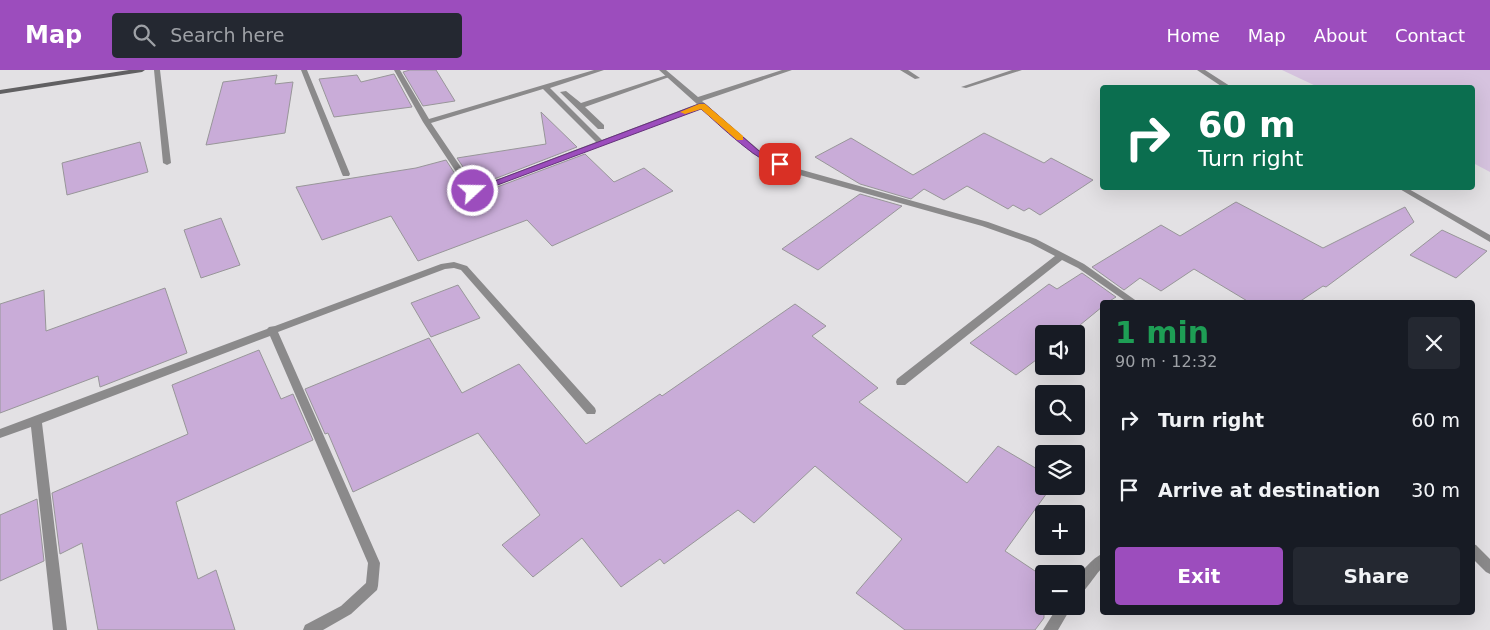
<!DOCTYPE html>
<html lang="en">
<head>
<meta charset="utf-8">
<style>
  body { margin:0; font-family:"DejaVu Sans",sans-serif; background:#242831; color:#f1f3f6; height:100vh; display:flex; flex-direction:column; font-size:19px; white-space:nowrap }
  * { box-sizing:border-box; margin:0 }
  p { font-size:16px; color:#9ea1a6 }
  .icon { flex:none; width:28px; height:28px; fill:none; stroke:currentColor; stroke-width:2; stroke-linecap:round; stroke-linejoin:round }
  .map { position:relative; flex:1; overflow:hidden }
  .details { position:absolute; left:1100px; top:230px; width:375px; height:315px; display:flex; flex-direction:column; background:#171b24; border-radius:5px; box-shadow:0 5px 20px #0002 }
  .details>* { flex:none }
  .guide { position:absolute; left:1100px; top:15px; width:375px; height:105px; border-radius:5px; box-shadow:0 5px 20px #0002; background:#0b6e4f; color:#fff; overflow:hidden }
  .tools { position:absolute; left:1035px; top:255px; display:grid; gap:10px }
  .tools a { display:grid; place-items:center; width:50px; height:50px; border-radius:5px; background:#171b24; box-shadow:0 5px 20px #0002; font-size:25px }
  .pin { position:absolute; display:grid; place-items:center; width:42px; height:42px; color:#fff; margin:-21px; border-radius:10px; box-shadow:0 2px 8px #0006 }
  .me { position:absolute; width:55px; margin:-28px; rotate:69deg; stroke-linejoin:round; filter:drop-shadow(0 0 4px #0008) }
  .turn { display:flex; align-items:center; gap:18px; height:105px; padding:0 15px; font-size:22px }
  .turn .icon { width:65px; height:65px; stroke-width:2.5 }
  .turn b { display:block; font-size:35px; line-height:42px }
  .round { display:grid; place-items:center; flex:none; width:52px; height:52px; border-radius:5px; background:#242831 }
  .head { display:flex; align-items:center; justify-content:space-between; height:85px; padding:0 15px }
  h1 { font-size:30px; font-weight:700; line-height:38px; color:#1e9e55 }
  .action { display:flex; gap:10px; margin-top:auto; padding:10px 15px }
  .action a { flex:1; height:58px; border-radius:5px; background:#9c4dbd; color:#fff; font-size:20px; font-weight:700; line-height:58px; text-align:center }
  .action a+a { background:#242831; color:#f1f3f6 }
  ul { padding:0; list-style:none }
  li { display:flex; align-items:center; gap:15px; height:70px; padding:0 15px }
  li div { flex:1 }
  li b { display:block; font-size:19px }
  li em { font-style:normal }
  header { display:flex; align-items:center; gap:30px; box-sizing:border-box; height:70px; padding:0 25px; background:#9c4dbd; color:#fff }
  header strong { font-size:24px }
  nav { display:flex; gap:28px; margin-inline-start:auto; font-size:18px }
  .search { width:350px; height:45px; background:#242831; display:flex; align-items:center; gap:12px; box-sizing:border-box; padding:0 18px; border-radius:5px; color:#9ea1a6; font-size:19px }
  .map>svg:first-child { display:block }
</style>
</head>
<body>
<header>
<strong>Map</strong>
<div class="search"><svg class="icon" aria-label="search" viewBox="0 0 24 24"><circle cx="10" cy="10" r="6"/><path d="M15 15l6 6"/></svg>Search here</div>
<nav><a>Home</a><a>Map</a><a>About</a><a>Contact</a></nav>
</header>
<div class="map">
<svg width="1490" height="560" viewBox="0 0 1490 560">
  <rect width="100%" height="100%" fill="#e3e1e4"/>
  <path fill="#d6c3df" d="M 1282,0 L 1490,0 L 1490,102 L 1473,93 L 1472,18 L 1318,17 Z"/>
  <path fill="#c9acd8" stroke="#989699" d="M 410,0 L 436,0 L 455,31 L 423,36 L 403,2 Z
    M 394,4 L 412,37 L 334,47 L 319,9 L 357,5 L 361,12 Z
    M 277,5 L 275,14 L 293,12 L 285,63 L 206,75 L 223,12 Z
    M 541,42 L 577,77 L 476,116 L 457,88 L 546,74 Z
    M 984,63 L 1044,93 L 1051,88 L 1093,110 L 1040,145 L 1029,138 L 1024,141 L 1013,135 L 1008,139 L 967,116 L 944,130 L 924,119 L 911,129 L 860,114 L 815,87 L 851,68 L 913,105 Z
    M 140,72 L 148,102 L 67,125 L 62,93 Z
    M 585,84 L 614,112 L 644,98 L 673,121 L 552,176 L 527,150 L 418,191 L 391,146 L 322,170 L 296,117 L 416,98 L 446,90 L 468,124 L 476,125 Z
    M 860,124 L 902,136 L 818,200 L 782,179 Z
    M 1236,132 L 1323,178 L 1405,137 L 1414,152 L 1326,217 L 1323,216 L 1299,232 L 1249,232 L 1194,199 L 1161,221 L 1140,208 L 1124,220 L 1092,197 L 1161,155 L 1180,166 Z
    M 221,148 L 240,195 L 201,208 L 184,160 Z
    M 1442,160 L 1487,181 L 1456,208 L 1410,185 Z
    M 1082,203 L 1116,227 L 1108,232 L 1102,232 L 1102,237 L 1069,264 L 1044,264 L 1044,284 L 1016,305 L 970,273 L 1049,214 L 1057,219 Z
    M 458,215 L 480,248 L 431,267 L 411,233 Z
    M 165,218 L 187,283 L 100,317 L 98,306 L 0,343 L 0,234 L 44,220 L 46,261 Z
    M 795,234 L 826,256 L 812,266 L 878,318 L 859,332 L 967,413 L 998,376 L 1044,403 L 1044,416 L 1052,416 L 1005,481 L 1044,507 L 1044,548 L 1035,560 L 905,560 L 856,523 L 902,469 L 815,396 L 754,453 L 738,440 L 664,494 L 660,489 L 621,517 L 582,468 L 533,507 L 502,475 L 540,445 L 478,363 L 353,422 L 328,363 L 325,364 L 305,319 L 429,268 L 462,323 L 519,294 L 586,374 L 660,324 L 662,326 Z
    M 259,280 L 281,329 L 293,324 L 313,370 L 176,432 L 198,509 L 216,500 L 235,560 L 98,560 L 82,473 L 60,484 L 52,423 L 188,364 L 172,315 Z
    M 37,429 L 44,491 L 0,511 L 0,445 Z"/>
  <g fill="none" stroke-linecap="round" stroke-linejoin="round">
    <path fill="#8b8a8b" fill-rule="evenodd" d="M 154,0 L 160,0 L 171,93 L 167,95 L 163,93 Z
      M 667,5 L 672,6 L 585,37 L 604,55 L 604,59 L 598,59 L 560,22 L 566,21 L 581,33 Z"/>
    <path fill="#8b8a8b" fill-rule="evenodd" d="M 301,0 L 307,0 L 350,104 L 349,106 L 343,106 L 342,104 Z
      M 394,0 L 400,0 L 429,49 L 594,0 L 604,0 L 550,18 L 602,70 L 697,34 L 659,0 L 666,0 L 698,27 L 782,0 L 792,0 L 702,31 L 759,80 L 795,98 L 988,152 L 1036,169 L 1084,194 L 1138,232 L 1127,232 L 1078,198 L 1062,190 L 905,315 L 897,315 L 896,312 L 897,309 L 1055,186 L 1030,173 L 982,156 L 789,102 L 753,84 L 701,38 L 476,123 L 470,123 L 423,52 ZM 543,19 L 596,72 L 475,118 L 431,53 Z
      M 900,0 L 908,0 L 920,8 L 915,9 Z
      M 1012,0 L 1022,0 L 966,18 L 961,17 Z
      M 1197,0 L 1205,0 L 1233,18 L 1224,18 Z
      M 1398,118 L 1407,118 L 1490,165 L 1490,172 Z
      M 454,192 L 467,196 L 595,338 L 596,341 L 595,344 L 587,344 L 461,200 L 454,198 L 445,199 L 278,262 L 380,493 L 378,516 L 377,520 L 351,544 L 323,560 L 303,560 L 305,555 L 341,536 L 366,513 L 368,493 L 270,266 L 42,353 L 67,560 L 53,560 L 31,357 L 0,368 L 0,359 L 267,259 L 269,257 L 275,256 L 441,194 Z
      M 1472,474 L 1476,475 L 1490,489 L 1490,504 L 1486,502 L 1472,488 Z
      M 1102,484 L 1102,498 C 1095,505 1083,525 1076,528 C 1076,523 1075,516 1076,511 C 1079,503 1094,487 1102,484 Z
      M 1058,536 L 1072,536 L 1058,560 L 1043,560 Z"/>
    <path fill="#616062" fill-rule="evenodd" d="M 129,0 L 145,0 L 142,2 L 0,24 L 0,20 Z"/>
  </g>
  <path fill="#9c4dbd" stroke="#65327b" d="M 699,34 L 705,34 L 759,81 L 783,92 L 783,96 C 763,99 717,52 701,39 L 476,123 L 468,121 Z"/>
  <path fill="#f59e0b" d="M 699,34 L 705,34 L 743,66 L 743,70 L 737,70 L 701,39 L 685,44 L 680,42 Z"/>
</svg>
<div class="tools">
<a><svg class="icon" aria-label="sound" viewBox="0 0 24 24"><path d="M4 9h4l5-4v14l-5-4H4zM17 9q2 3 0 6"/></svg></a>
<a><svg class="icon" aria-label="search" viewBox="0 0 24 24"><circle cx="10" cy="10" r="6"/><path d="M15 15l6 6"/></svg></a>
<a><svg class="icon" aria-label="layers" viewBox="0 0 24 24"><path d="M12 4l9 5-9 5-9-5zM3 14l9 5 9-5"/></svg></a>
<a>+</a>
<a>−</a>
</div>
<div class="pin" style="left:780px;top:94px;background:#d93025"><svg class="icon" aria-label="arrive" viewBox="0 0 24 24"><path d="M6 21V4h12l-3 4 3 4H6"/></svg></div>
<svg class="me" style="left:473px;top:121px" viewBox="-20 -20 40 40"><circle r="17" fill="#9c4dbd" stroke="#fff" stroke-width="3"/><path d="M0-11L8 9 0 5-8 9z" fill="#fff"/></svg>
<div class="guide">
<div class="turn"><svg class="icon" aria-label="right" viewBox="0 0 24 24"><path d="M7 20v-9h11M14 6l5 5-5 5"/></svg><div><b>60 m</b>Turn right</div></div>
</div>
<section class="details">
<div class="head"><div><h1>1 min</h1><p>90 m · 12:32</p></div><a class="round"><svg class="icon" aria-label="close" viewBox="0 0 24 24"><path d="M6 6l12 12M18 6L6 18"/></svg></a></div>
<ul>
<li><svg class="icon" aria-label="right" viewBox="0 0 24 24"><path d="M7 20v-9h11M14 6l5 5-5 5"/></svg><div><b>Turn right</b></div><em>60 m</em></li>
<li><svg class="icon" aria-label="arrive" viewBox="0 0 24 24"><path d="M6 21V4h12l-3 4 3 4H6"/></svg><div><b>Arrive at destination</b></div><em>30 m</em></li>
</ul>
<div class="action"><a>Exit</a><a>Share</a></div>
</section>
</div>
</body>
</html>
